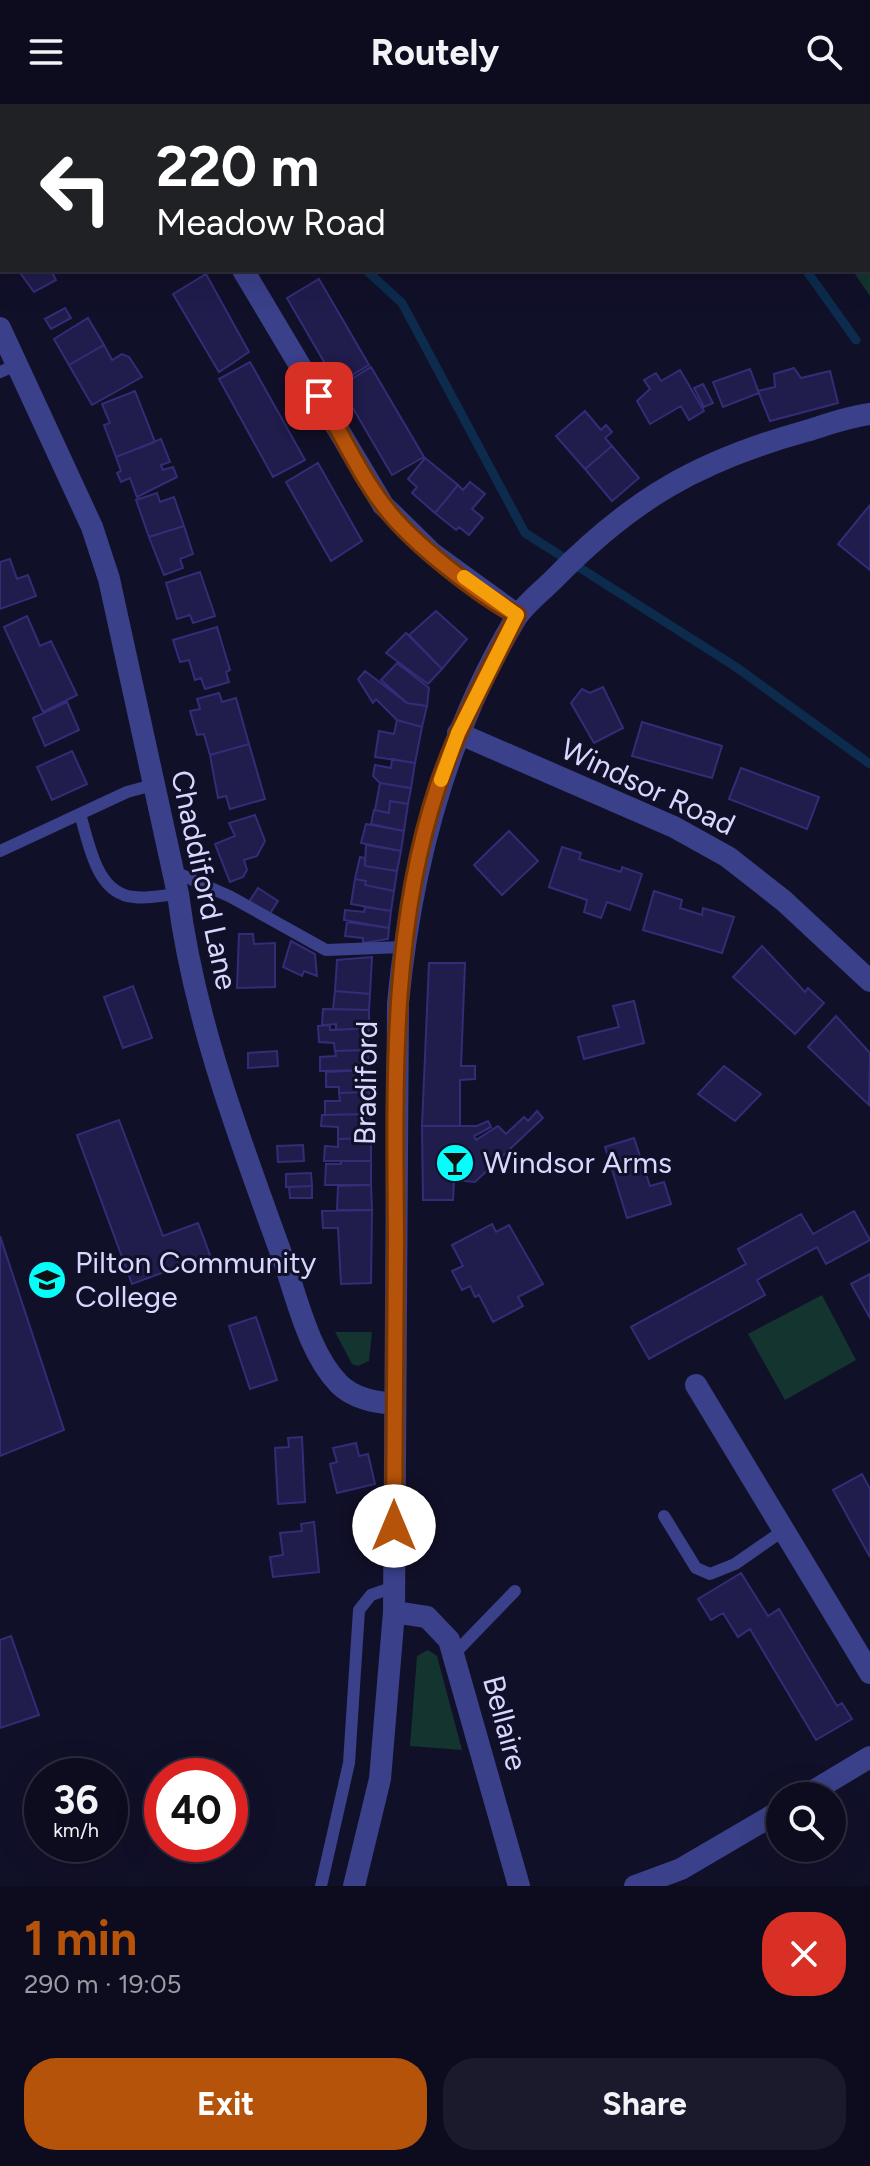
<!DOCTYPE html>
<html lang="en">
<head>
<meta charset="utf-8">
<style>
  body { margin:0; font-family:Figtree,sans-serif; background:#1b1a2c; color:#f1f3f6; height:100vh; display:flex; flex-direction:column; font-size:30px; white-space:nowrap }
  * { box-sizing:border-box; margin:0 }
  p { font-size:26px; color:#9a9ba4 }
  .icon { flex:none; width:44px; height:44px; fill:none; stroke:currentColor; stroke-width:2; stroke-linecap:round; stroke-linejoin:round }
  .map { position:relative; height:1782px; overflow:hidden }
  .side { display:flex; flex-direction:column; background:#0d0c1f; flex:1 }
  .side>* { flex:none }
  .hud { position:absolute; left:0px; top:0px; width:870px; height:168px; box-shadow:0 8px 32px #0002,0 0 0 2px #2d2c3d; background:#202124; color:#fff; overflow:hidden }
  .controls { position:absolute; left:766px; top:1678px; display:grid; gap:16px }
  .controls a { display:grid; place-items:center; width:80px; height:80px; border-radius:50%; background:#0d0c1f; box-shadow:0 8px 32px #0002,0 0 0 2px #2d2c3d; font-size:40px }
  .speed { position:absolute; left:24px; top:1654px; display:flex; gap:16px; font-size:40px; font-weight:700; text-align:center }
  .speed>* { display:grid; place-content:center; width:104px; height:104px; border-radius:50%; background:#0d0c1f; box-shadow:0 8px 32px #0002,0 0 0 2px #2d2c3d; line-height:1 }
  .speed small { font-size:20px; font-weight:400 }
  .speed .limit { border:12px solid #d22; background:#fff; color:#111 }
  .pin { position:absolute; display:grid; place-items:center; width:68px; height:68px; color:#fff; margin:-34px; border-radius:16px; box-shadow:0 4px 12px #0006 }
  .me { position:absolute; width:88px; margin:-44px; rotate:0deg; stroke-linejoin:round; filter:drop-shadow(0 0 6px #0008) }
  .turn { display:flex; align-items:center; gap:28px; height:168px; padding:0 24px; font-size:36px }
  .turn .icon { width:104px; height:104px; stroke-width:2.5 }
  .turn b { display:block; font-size:56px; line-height:68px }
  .round { display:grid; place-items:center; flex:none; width:84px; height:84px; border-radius:32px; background:#1b1a2c }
  .head { display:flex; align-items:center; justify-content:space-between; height:136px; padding:0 24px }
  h1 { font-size:48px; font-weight:700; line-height:60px; color:#b45309 }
  .primary-button { display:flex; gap:16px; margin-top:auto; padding:16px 24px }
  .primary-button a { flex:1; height:92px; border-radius:32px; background:#b45309; color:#fff; font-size:32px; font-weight:700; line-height:92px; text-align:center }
  .primary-button a+a { background:#1b1a2c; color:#f1f3f6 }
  header { display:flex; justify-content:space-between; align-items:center; height:104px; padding:0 24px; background:#0d0c1f; font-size:36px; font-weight:700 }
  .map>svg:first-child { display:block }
</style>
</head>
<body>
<header><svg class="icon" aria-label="menu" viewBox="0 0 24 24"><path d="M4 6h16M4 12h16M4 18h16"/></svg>Routely<svg class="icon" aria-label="search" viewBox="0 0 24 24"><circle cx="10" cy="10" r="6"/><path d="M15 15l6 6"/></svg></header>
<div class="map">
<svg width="870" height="1782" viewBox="0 0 870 1782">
  <rect width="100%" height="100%" fill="#111029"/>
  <path fill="#13342f" d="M 336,0 L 634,0 L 636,2 L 339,2 Z
    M 733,0 L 870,0 L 870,192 L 852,166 L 868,166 L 868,2 Z
    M 822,1191 L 856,1256 L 785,1296 L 748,1230 Z
    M 335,1228 L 372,1228 L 369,1257 L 358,1262 L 352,1260 Z
    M 428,1546 L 437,1552 L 462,1646 L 410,1642 L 417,1552 Z"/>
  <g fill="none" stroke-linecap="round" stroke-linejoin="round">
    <path stroke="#0c2b4d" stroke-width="9" d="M 179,0 L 181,2
      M 688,0 L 689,2
      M 366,166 L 402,199 L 525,429 L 736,563 L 870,660
      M 806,166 L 856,236"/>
  </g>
  <path fill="#201c4b" stroke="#332d77" stroke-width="2" d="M 260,0 L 314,0 L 316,2 L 258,2 Z
    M 18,166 L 51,166 L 56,176 L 34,188 Z
    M 206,170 L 249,248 L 219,268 L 173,190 Z
    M 319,175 L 369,261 L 337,280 L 287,194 Z
    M 65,204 L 71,214 L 51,225 L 45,215 Z
    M 88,214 L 104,241 L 69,261 L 54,235 Z
    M 104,241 L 112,256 L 122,250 L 129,253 L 142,273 L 92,301 L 69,261 Z
    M 250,258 L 305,356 L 273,373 L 219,275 Z
    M 371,263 L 424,353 L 392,371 L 340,282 Z
    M 794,264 L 801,274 L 830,267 L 838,299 L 770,317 L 758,287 L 775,283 L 774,270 Z
    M 750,265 L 759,289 L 723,303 L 713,278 Z
    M 680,266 L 704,307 L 689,316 L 681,302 L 650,320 L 637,297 L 650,285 L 644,276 L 656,269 L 661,277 Z
    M 703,280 L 713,299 L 704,303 L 694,284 Z
    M 135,287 L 155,338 L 116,353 L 104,321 L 110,319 L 102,300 Z
    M 585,307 L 601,326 L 606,321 L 612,328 L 605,334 L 612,342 L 585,365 L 556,332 Z
    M 161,335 L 170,358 L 161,361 L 163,366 L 173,363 L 177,373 L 137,393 L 130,374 L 121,378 L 117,369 L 121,367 L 116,353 Z
    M 612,342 L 639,374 L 612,397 L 585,365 Z
    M 425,354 L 458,381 L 435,409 L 412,389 L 417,383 L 408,375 Z
    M 318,359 L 362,437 L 331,457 L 286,378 Z
    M 470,378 L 485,390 L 472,405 L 483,414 L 469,431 L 459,423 L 456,426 L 435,409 L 458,381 L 463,386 Z
    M 157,389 L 160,398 L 174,393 L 184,422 L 149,433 L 136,396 Z
    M 870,401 L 870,466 L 838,440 Z
    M 184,422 L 193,450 L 180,455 L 183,464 L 164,471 L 149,433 Z
    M 10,455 L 17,475 L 28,471 L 36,492 L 0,505 L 0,458 Z
    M 200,468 L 215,512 L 193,519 L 190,511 L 177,515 L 166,479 Z
    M 436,507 L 467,535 L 442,565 L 409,531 Z
    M 27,512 L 40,542 L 51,537 L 77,591 L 43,608 L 4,523 Z
    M 217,523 L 230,566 L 226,568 L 229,578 L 205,585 L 201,574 L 195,576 L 189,556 L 180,558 L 173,536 Z
    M 406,529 L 442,565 L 428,580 L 386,549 Z
    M 397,559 L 429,584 L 427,602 L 407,599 L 381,576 Z
    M 365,567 L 407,599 L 427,602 L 422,623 L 397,616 L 376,595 L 373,599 L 358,575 Z
    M 603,583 L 623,624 L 594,639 L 571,599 L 582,585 L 590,589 Z
    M 219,589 L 222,598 L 236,594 L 249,640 L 210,651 L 204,630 L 197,631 L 190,607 L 200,605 L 197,595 Z
    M 67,598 L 79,626 L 45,642 L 33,614 Z
    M 397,616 L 422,623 L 415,659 L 375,653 L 379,627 L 394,630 Z
    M 642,618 L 722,642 L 712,674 L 632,652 Z
    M 249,640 L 265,695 L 230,705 L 226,692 L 218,694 L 210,651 Z
    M 72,647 L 87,680 L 52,696 L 37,663 Z
    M 392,655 L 415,659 L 411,684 L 380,679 L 373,672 L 375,661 L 391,664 Z
    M 741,664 L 819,693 L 807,725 L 729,695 Z
    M 380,679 L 411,684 L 408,700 L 390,697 L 389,709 L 375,706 Z
    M 390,697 L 408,700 L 404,727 L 371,720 L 374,706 L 389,709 Z
    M 255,711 L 265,737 L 257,752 L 244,756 L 247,766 L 243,773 L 230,778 L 215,740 L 235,732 L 229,719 Z
    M 366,720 L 404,727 L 401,747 L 361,739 Z
    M 509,727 L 538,757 L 502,791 L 474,761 Z
    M 366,741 L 401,747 L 397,767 L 365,762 Z
    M 562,743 L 581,749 L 579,755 L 621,768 L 622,763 L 642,770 L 630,806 L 607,798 L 601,814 L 584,808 L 587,796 L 549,783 Z
    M 360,753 L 365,754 L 365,762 L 397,767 L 394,787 L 365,781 L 366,777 L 355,775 Z
    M 355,775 L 366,777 L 365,781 L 394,787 L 391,807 L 351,800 Z
    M 258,784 L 278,797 L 269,811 L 249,798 Z
    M 654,787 L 682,796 L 680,804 L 702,811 L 703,804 L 734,813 L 722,849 L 643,826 Z
    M 365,803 L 391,807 L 389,824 L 344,816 L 345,806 L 364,808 Z
    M 347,818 L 389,824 L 388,835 L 363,839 L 363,834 L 345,832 Z
    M 239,830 L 253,830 L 254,840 L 275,839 L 275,883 L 237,884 Z
    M 291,837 L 315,850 L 317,872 L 304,867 L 302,872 L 283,863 Z
    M 762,842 L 805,888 L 808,884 L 824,899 L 795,930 L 733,873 Z
    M 372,853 L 370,890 L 335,887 L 337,856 Z
    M 429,859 L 465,859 L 461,962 L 475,962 L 475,975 L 460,976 L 460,1022 L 422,1022 Z
    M 133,882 L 152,934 L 123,944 L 104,893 Z
    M 335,887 L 370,890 L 369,906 L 333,905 Z
    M 634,897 L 644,939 L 584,955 L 578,933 L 619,923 L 613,902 Z
    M 323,905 L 369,906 L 369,924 L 336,926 L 336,920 L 322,921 Z
    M 836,912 L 870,949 L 869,1001 L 808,943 Z
    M 330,921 L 330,926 L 369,924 L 368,946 L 335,947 L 334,939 L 319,938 L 318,922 Z
    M 368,946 L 369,966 L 320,967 L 320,953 L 336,952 L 335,947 Z
    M 277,947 L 278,962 L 248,964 L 248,949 Z
    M 724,962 L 761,990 L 735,1017 L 698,990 Z
    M 369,966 L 369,988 L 339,989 L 339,983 L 326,983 L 326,968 Z
    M 369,988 L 370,1010 L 325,1011 L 325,997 L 340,997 L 339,989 Z
    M 537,1007 L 543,1014 L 475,1078 L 454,1076 L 453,1096 L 423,1096 L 422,1022 L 477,1022 L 488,1017 L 491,1023 L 474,1032 L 476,1036 L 498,1022 L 506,1030 L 524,1013 L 528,1017 Z
    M 370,1010 L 371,1034 L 338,1035 L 338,1023 L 321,1022 L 322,1011 Z
    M 119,1016 L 163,1132 L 198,1119 L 210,1151 L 132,1180 L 77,1031 Z
    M 371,1034 L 371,1057 L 324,1057 L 325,1042 L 338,1043 L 338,1035 Z
    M 634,1034 L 650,1082 L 664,1078 L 671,1100 L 627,1114 L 605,1043 Z
    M 303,1041 L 304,1057 L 278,1058 L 277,1042 Z
    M 341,1057 L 371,1057 L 371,1081 L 325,1081 L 326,1060 L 341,1060 Z
    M 311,1069 L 312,1082 L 286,1083 L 286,1070 Z
    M 371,1081 L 372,1106 L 337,1106 L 338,1082 Z
    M 312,1082 L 312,1094 L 290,1094 L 289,1083 Z
    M 372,1106 L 371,1179 L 341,1180 L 338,1124 L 323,1124 L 322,1107 Z
    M 854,1107 L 870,1136 L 826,1160 L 817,1143 L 757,1176 L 765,1191 L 649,1255 L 631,1223 L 746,1160 L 738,1145 L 801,1110 L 813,1130 Z
    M 492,1120 L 496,1128 L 509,1121 L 543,1180 L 518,1193 L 523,1202 L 493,1218 L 479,1191 L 475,1193 L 470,1182 L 462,1186 L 452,1167 L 463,1162 L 452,1141 Z
    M 0,1132 L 64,1326 L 0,1352 Z
    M 870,1170 L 870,1214 L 851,1180 Z
    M 256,1213 L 277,1276 L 250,1285 L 229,1222 Z
    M 302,1333 L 305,1398 L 278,1400 L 275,1344 L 289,1343 L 288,1334 Z
    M 356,1339 L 359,1352 L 368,1350 L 375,1380 L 337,1389 L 330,1360 L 337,1358 L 333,1344 Z
    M 862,1370 L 870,1385 L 870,1453 L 833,1386 Z
    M 314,1418 L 319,1468 L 273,1473 L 270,1453 L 283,1451 L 280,1429 L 302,1427 L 301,1420 Z
    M 741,1469 L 768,1512 L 779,1505 L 837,1602 L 842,1599 L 852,1615 L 816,1636 L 750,1525 L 738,1533 L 723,1509 L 711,1516 L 698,1495 Z
    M 11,1532 L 39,1611 L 0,1624 L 0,1536 Z"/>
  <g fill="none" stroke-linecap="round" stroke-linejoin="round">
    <path stroke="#3a4089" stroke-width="12" d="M 0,268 L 18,260
      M 80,710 C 89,739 96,790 134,793 C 148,795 164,791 178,790
      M 0,747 L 127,688 L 153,681
      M 173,767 L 231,793 L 326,846 L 403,843
      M 664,1412 L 696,1464 L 710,1470 L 735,1460 L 784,1426
      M 455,1549 L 515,1487
      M 321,1782 L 349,1659 L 359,1506 L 371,1491 L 394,1483"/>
    <path stroke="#3a4089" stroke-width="22" d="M 243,166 L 383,401 L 433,450 L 517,511
      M 0,224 L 92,423 L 109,475 L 178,790 C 194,916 239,1033 282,1152 C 297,1193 308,1248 339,1280 C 354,1295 375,1298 395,1300
      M 458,629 L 674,723 L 728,753 L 784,797 L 870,877
      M 696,1281 L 870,1569
      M 394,1508 L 427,1513 L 449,1536 L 519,1782
      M 805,1692 L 870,1653
      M 635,1782 L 681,1765 L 780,1707"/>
    <path stroke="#3a4089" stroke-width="22" d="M 354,1782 L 380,1675 L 394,1508 L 398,899 C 411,763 445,632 516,514 C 525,500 542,487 554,475 C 632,395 698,357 806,327 C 826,321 848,313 870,310"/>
  </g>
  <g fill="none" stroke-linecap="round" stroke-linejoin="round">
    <defs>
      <path id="route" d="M 319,292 C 341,328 359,370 385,403 C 411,438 479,491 517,511 C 489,567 458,622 438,682 C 390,826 395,981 396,1132 C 396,1228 395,1325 394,1422"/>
    </defs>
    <use href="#route" stroke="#753606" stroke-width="20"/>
    <use href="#route" stroke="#b45309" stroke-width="14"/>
    <path stroke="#f59e0b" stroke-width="14" d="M 441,676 L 458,629 L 517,511 L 464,473"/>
  </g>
  <defs>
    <symbol id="bar-disc" viewBox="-11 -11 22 22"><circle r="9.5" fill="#04fffb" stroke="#111029"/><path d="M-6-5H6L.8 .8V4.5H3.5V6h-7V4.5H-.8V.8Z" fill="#111"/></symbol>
    <symbol id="school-disc" viewBox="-11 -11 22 22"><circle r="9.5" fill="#04fffb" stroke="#111029"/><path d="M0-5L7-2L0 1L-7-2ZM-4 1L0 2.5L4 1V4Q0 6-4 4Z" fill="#111"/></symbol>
  </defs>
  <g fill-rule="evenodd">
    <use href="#bar-disc" x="433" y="1037" width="44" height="44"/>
    <use href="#school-disc" x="25" y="1154" width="44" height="44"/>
  </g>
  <g text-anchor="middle" stroke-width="6" stroke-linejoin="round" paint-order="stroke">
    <g font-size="30" fill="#d8d8ff" stroke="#111029">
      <text transform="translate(648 683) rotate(25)" y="10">Windsor Road</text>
      <text transform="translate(204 776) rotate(78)" y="10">Chaddiford Lane</text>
      <text transform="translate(366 979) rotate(-89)" y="10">Bradiford</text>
      <text transform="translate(505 1619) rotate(75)" y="10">Bellaire</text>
    </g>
    <g font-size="30" fill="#d8d8ff" stroke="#111029" text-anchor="start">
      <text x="483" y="1069">Windsor Arms</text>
      <text x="75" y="1169">Pilton Community<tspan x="75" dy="34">College</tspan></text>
    </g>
  </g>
</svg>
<div class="controls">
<a><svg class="icon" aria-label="search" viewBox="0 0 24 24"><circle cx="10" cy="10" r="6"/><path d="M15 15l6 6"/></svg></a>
</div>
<div class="speed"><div>36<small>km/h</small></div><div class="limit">40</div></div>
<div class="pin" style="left:319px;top:292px;background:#d93025"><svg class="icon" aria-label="arrive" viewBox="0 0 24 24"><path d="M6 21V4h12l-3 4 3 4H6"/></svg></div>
<svg class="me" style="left:394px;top:1422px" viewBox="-20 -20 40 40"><circle r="19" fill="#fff"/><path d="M0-13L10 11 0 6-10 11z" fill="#b45309"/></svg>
<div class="hud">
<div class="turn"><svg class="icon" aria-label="left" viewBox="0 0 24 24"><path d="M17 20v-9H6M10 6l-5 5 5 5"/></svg><div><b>220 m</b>Meadow Road</div></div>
</div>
</div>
<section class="side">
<div class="head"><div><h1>1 min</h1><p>290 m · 19:05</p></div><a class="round" style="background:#d93025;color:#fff"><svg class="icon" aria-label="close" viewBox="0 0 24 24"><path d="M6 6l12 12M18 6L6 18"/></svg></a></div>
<div class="primary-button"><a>Exit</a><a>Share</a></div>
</section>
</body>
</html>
